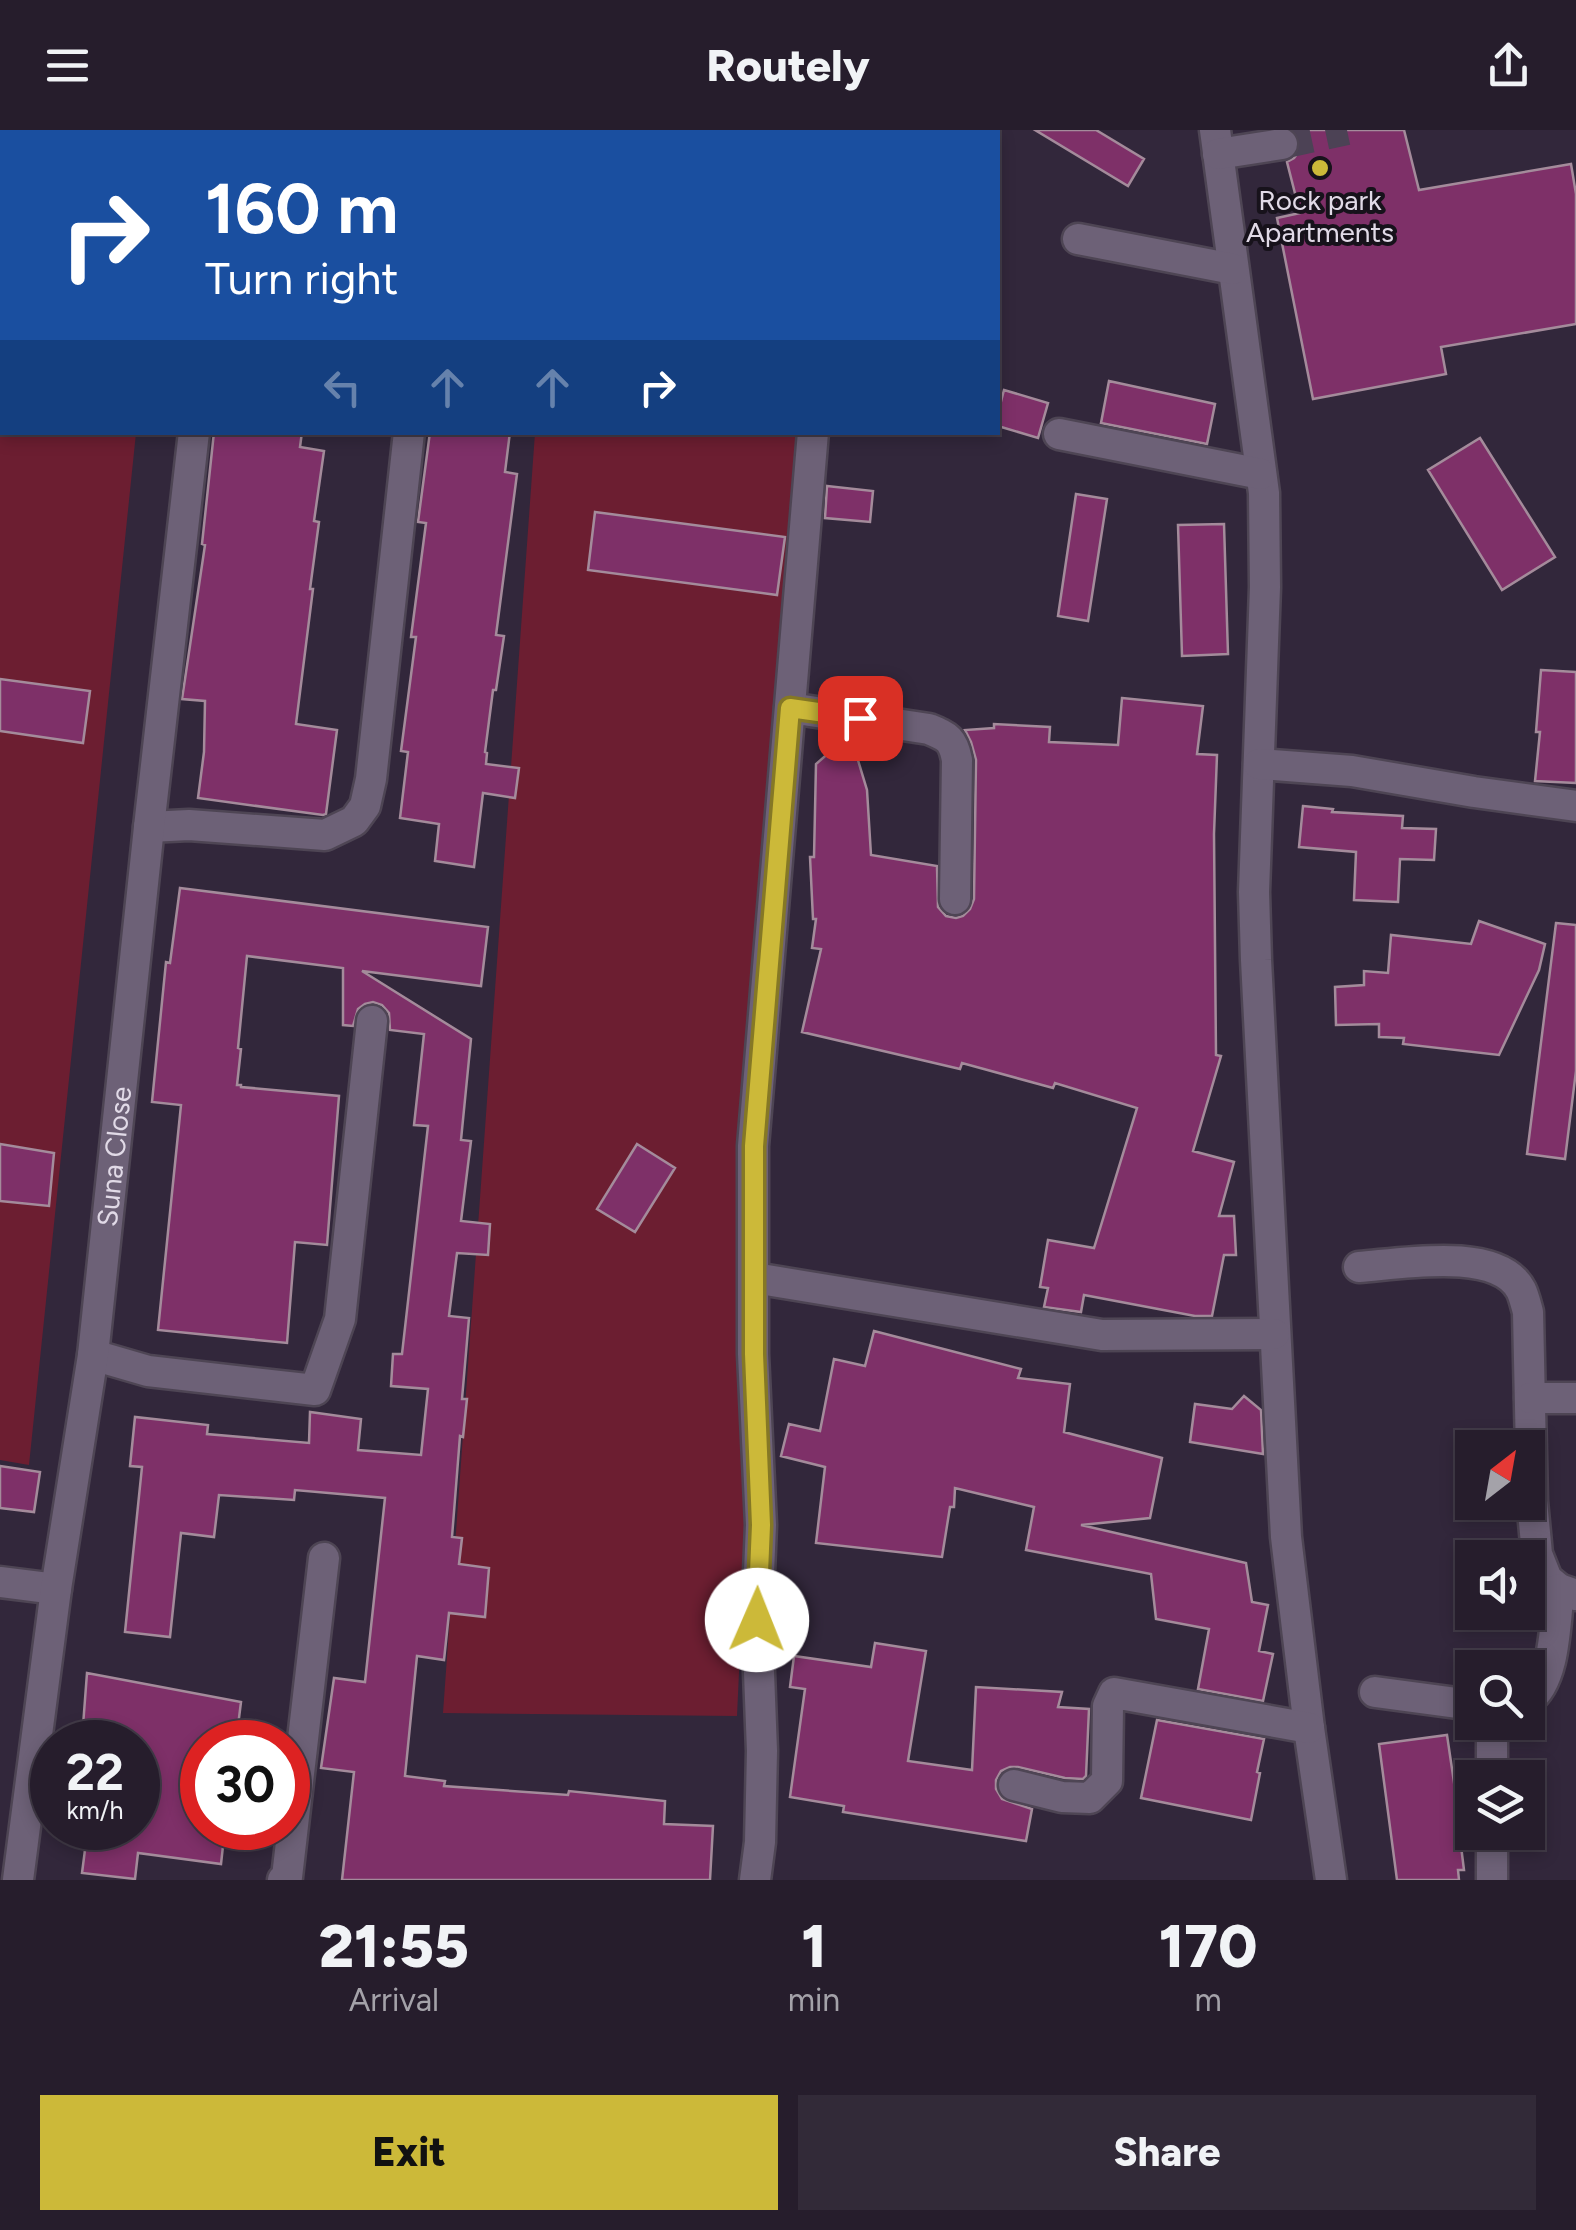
<!DOCTYPE html>
<html lang="en">
<head>
<meta charset="utf-8">
<style>
  body { margin:0; font-family:Figtree,sans-serif; background:#322a38; color:#f1f3f6; height:100vh; display:flex; flex-direction:column; font-size:38px; white-space:nowrap }
  * { box-sizing:border-box; margin:0 }
  p { font-size:32px; color:#a4a2a9 }
  .icon { flex:none; width:55px; height:55px; fill:none; stroke:currentColor; stroke-width:2; stroke-linecap:round; stroke-linejoin:round }
  .map { position:relative; height:1750px; overflow:hidden }
  .side { display:flex; flex-direction:column; background:#261d2c; flex:1 }
  .side>* { flex:none }
  .banner { position:absolute; left:0px; top:0px; width:1000px; height:305px; box-shadow:0 5px 15px #0003,0 0 0 2px #423b48; background:#1a4fa0; color:#fff; overflow:hidden }
  .needle { width:65px; rotate:31deg }
  .tools { position:absolute; left:1455px; top:1300px; display:grid; gap:20px }
  .tools a { display:grid; place-items:center; width:90px; height:90px; border-radius:0px; background:#261d2c; box-shadow:0 5px 15px #0003,0 0 0 2px #423b48; font-size:50px }
  .speed { position:absolute; left:30px; top:1590px; display:flex; gap:20px; font-size:50px; font-weight:700; text-align:center }
  .speed>* { display:grid; place-content:center; width:130px; height:130px; border-radius:50%; background:#261d2c; box-shadow:0 5px 15px #0003,0 0 0 2px #423b48; line-height:1 }
  .speed small { font-size:25px; font-weight:400 }
  .speed .limit { border:15px solid #d22; background:#fff; color:#111 }
  .pin { position:absolute; display:grid; place-items:center; width:85px; height:85px; color:#fff; margin:-42px; border-radius:20px; box-shadow:0 5px 15px #0006 }
  .me { position:absolute; width:110px; margin:-55px; rotate:1deg; stroke-linejoin:round; filter:drop-shadow(0 0 8px #0008) }
  .turn { display:flex; align-items:center; gap:35px; height:210px; padding:0 40px; font-size:45px }
  .turn .icon { width:130px; height:130px; stroke-width:2.5 }
  .turn b { display:block; font-size:70px; line-height:85px }
  .lanes { display:flex; align-items:center; height:95px; padding:0 40px; background:#0003; justify-content:center; gap:50px; direction:ltr }
  .lanes .off { opacity:.35 }
  .eta { display:flex; justify-content:space-evenly; align-items:center; height:170px; text-align:center }
  .eta b { font-size:60px; font-weight:800; line-height:70px }
  .button { display:flex; gap:20px; margin-top:auto; padding:20px 40px }
  .button a { flex:1; height:115px; border-radius:0px; background:#ccb939; color:#111; font-size:40px; font-weight:800; line-height:115px; text-align:center }
  .button a+a { background:#322a38; color:#f1f3f6 }
  header { display:flex; justify-content:space-between; align-items:center; height:130px; padding:0 40px; background:#261d2c; font-size:45px; font-weight:800 }
  .map>svg:first-child { display:block }
</style>
</head>
<body>
<header><svg class="icon" aria-label="menu" viewBox="0 0 24 24"><path d="M4 6h16M4 12h16M4 18h16"/></svg>Routely<svg class="icon" aria-label="share" viewBox="0 0 24 24"><path d="M12 15V3M7 8l5-5 5 5M5 13v7h14v-7"/></svg></header>
<div class="map">
<svg width="1576" height="1750" viewBox="0 0 1576 1750">
  <rect width="100%" height="100%" fill="#32273b"/>
  <path fill="#6c1e31" d="M 0,0 L 168,0 L 167,2 L 2,2 L 2,302 L 136,303 L 29,1335 L 0,1330 Z
    M 329,0 L 810,0 L 810,2 L 346,2 Z
    M 535,303 L 796,303 L 737,1586 L 443,1583 Z"/>
  <path fill="#7e3068" stroke="#a48b9b" stroke-width="2.5" d="M 1035,0 L 1096,0 L 1144,29 L 1128,56 Z
    M 1294,0 L 1404,0 L 1419,60 L 1571,34 L 1576,64 L 1576,194 L 1441,217 L 1446,244 L 1313,269 L 1277,88 L 1300,83 L 1287,32 L 1294,28 L 1300,20 L 1300,10 Z
    M 1109,251 L 1215,274 L 1207,314 L 1101,293 Z
    M 1004,260 L 1048,273 L 1038,308 L 998,296 L 998,283 Z
    M 214,302 L 302,302 L 300,317 L 324,321 L 314,391 L 319,392 L 310,459 L 313,459 L 296,594 L 337,600 L 326,684 L 323,685 L 198,668 L 204,622 L 205,571 L 182,569 L 205,415 L 202,414 Z
    M 430,302 L 510,302 L 505,342 L 517,344 L 496,505 L 504,506 L 496,560 L 493,560 L 485,622 L 487,623 L 486,634 L 519,638 L 515,668 L 483,663 L 474,737 L 435,731 L 439,694 L 400,688 L 408,622 L 401,621 L 416,507 L 411,507 L 426,393 L 418,392 Z
    M 1480,308 L 1555,427 L 1502,460 L 1428,340 Z
    M 827,356 L 873,361 L 870,392 L 825,388 Z
    M 1076,364 L 1107,369 L 1088,491 L 1058,486 Z
    M 595,382 L 785,407 L 777,465 L 588,440 Z
    M 1224,394 L 1228,524 L 1182,526 L 1178,395 Z
    M 1541,540 L 1576,542 L 1576,653 L 1535,651 L 1540,602 L 1536,602 Z
    M 0,549 L 90,561 L 83,613 L 0,601 Z
    M 1122,568 L 1203,576 L 1197,624 L 1217,625 L 1214,704 L 1216,925 L 1221,926 L 1193,1021 L 1234,1032 L 1219,1086 L 1234,1086 L 1236,1125 L 1224,1125 L 1212,1186 L 1195,1186 L 1084,1165 L 1081,1182 L 1044,1177 L 1048,1158 L 1040,1157 L 1048,1110 L 1094,1118 L 1137,978 L 1055,953 L 1053,958 L 962,933 L 960,939 L 802,902 L 821,819 L 812,818 L 816,789 L 813,789 L 810,727 L 814,727 L 816,634 L 831,621 L 854,617 L 867,660 L 871,725 L 937,736 L 938,777 L 946,786 L 956,788 L 963,786 L 970,779 L 974,769 L 976,630 L 971,612 L 965,600 L 994,598 L 994,594 L 1050,597 L 1049,612 L 1118,615 Z
    M 1303,676 L 1333,679 L 1332,682 L 1403,686 L 1402,698 L 1436,699 L 1434,730 L 1400,729 L 1398,772 L 1354,770 L 1356,722 L 1299,717 Z
    M 180,758 L 488,797 L 481,856 L 362,841 L 471,909 L 461,1010 L 471,1011 L 461,1091 L 490,1094 L 488,1125 L 457,1123 L 449,1186 L 469,1188 L 462,1269 L 467,1269 L 463,1307 L 460,1306 L 452,1407 L 462,1408 L 459,1434 L 489,1438 L 485,1487 L 449,1483 L 444,1530 L 417,1526 L 405,1646 L 445,1651 L 444,1656 L 568,1665 L 569,1661 L 665,1671 L 664,1694 L 713,1696 L 710,1750 L 342,1750 L 354,1642 L 321,1638 L 334,1548 L 365,1552 L 385,1368 L 295,1360 L 294,1370 L 219,1365 L 214,1407 L 181,1403 L 170,1507 L 125,1502 L 142,1337 L 130,1336 L 135,1287 L 208,1295 L 207,1304 L 309,1313 L 310,1282 L 361,1289 L 358,1320 L 421,1325 L 428,1259 L 391,1256 L 393,1224 L 402,1224 L 428,996 L 414,995 L 424,904 L 390,900 L 389,883 L 382,875 L 373,872 L 365,874 L 358,879 L 353,896 L 343,895 L 343,838 L 247,826 L 238,918 L 241,919 L 237,955 L 241,955 L 241,957 L 339,966 L 327,1115 L 295,1112 L 287,1213 L 158,1200 L 181,975 L 152,972 L 166,832 L 170,833 Z
    M 1479,791 L 1545,814 L 1539,840 L 1499,925 L 1403,914 L 1404,908 L 1379,907 L 1379,894 L 1336,895 L 1335,857 L 1364,855 L 1364,841 L 1388,843 L 1391,805 L 1471,814 Z
    M 1556,793 L 1576,795 L 1576,941 L 1565,1029 L 1527,1024 Z
    M 0,1014 L 54,1023 L 49,1076 L 0,1071 Z
    M 637,1014 L 675,1038 L 635,1102 L 597,1079 Z
    M 874,1201 L 1021,1239 L 1018,1248 L 1070,1254 L 1064,1302 L 1162,1328 L 1150,1388 L 1081,1395 L 1246,1433 L 1252,1472 L 1268,1475 L 1259,1521 L 1273,1524 L 1263,1571 L 1198,1559 L 1209,1499 L 1156,1489 L 1151,1444 L 1026,1420 L 1034,1377 L 955,1358 L 954,1377 L 950,1377 L 942,1427 L 816,1413 L 825,1337 L 781,1326 L 789,1294 L 820,1301 L 834,1229 L 865,1236 Z
    M 1244,1266 L 1261,1280 L 1263,1324 L 1190,1312 L 1195,1274 L 1232,1279 Z
    M 0,1336 L 40,1342 L 34,1382 L 0,1378 Z
    M 875,1513 L 926,1521 L 908,1631 L 972,1640 L 976,1557 L 1062,1562 L 1058,1577 L 1089,1579 L 1086,1646 L 1083,1649 L 1065,1648 L 1018,1637 L 1010,1637 L 1001,1641 L 996,1650 L 996,1659 L 1002,1669 L 1032,1679 L 1026,1711 L 843,1682 L 844,1676 L 790,1667 L 805,1559 L 790,1557 L 794,1526 L 871,1537 Z
    M 87,1543 L 241,1572 L 236,1612 L 202,1612 L 202,1698 L 225,1698 L 221,1734 L 138,1723 L 135,1749 L 82,1743 L 86,1712 L 100,1713 L 102,1698 L 138,1698 L 138,1612 L 112,1612 L 114,1599 L 83,1596 Z
    M 1157,1590 L 1264,1609 L 1257,1642 L 1260,1643 L 1251,1690 L 1141,1668 Z
    M 1447,1605 L 1456,1666 L 1466,1665 L 1471,1706 L 1460,1708 L 1464,1740 L 1458,1740 L 1459,1750 L 1397,1750 L 1379,1614 Z"/>
  <g fill="none" stroke-linecap="round" stroke-linejoin="round">
    <path stroke="#4c4255" stroke-width="30" stroke-dasharray="30 15" stroke-linecap="butt" d="M 1282,14 L 1347,0"/>
    <defs>
      <g id="minor">
        <path d="M 1215,0 L 1264,363 L 1265,457 L 1254,762 L 1256,830 L 1286,1407 L 1309,1598 L 1331,1750"/>
        <path d="M 1218,24 L 1282,14"/>
        <path d="M 1078,109 L 1233,139"/>
        <path d="M 1059,304 L 1261,344"/>
        <path d="M 790,578 L 929,599 C 948,607 953,609 957,630 L 955,769"/>
        <path d="M 1259,634 L 1352,641 L 1474,662 L 1576,676"/>
        <path d="M 149,697 L 189,695 L 325,705 L 354,691 L 365,676 L 371,649 L 409,302"/>
        <path d="M 1359,1137 C 1400,1134 1498,1116 1521,1160 C 1524,1166 1526,1175 1528,1182 L 1532,1371 L 1537,1424 L 1547,1449 L 1559,1459 L 1576,1465"/>
        <path d="M 754,1148 L 1102,1205 L 1274,1204"/>
        <path d="M 93,1225 L 148,1241 L 315,1260 L 340,1189 L 372,891"/>
        <path d="M 1530,1268 L 1576,1268"/>
        <path d="M 0,1452 L 56,1459"/>
        <path d="M 1375,1562 L 1472,1575"/>
        <path d="M 1528,1570 C 1556,1551 1555,1490 1559,1459"/>
        <path d="M 1492,1648 L 1492,1592"/>
        <path d="M 1014,1655 L 1062,1667 L 1090,1668 L 1107,1651 L 1108,1576 L 1114,1563 L 1309,1598"/>
        <path id="s1" d="M 18,1750 L 56,1459 L 93,1225 L 149,697 L 194,302"/>
        <path d="M 283,1750 L 287,1747 L 324,1428"/>
        <path d="M 755,1750 L 760,1712 L 762,1621 L 757,1490 L 761,1395 L 753,1224 L 753,1016 L 813,302"/>
        <path d="M 1492,1750 L 1492,1702"/>
      </g>
    </defs>
    <use href="#minor" stroke="#4e4554" stroke-width="35"/>
    <use href="#minor" stroke="#6d6177" stroke-width="30"/>
  </g>
  <g fill="none" stroke-linecap="round" stroke-linejoin="round">
    <defs>
      <path id="route" d="M 757,1490 L 761,1395 L 754,1224 L 754,1016 L 790,578 L 860,588"/>
    </defs>
    <use href="#route" stroke="#857825" stroke-width="25"/>
    <use href="#route" stroke="#ccb939" stroke-width="18"/>
  </g>
  <circle fill="#ccb939" stroke="#17121b" stroke-width="4" cx="1320" cy="38" r="10"/>
  <g text-anchor="middle" stroke-width="8" stroke-linejoin="round" paint-order="stroke">
    <g font-size="28" fill="#e1dae7" stroke="#17121b">
      <text x="1320" y="80">Rock park<tspan x="1320" dy="32">Apartments</tspan></text>
    </g>
    <g font-size="28" fill="#e1dae7" stroke="#17121b">
      <text dy="10" stroke="none"><textPath href="#s1" startOffset="730">Suna Close</textPath></text>
    </g>
  </g>
</svg>
<div class="tools">
<a><svg class="needle" viewBox="-14 -14 28 28"><path d="M0-13l5 13h-10z" fill="#e53935"/><path d="M0 13l5-13h-10z" fill="#a4a2a9"/></svg></a>
<a><svg class="icon" aria-label="sound" viewBox="0 0 24 24"><path d="M4 9h4l5-4v14l-5-4H4zM17 9q2 3 0 6"/></svg></a>
<a><svg class="icon" aria-label="search" viewBox="0 0 24 24"><circle cx="10" cy="10" r="6"/><path d="M15 15l6 6"/></svg></a>
<a><svg class="icon" aria-label="layers" viewBox="0 0 24 24"><path d="M12 4l9 5-9 5-9-5zM3 14l9 5 9-5"/></svg></a>
</div>
<div class="speed"><div>22<small>km/h</small></div><div class="limit">30</div></div>
<div class="pin" style="left:860px;top:588px;background:#d93025"><svg class="icon" aria-label="arrive" viewBox="0 0 24 24"><path d="M6 21V4h12l-3 4 3 4H6"/></svg></div>
<svg class="me" style="left:757px;top:1490px" viewBox="-20 -20 40 40"><circle r="19" fill="#fff"/><path d="M0-13L10 11 0 6-10 11z" fill="#ccb939"/></svg>
<div class="banner">
<div class="turn"><svg class="icon" aria-label="right" viewBox="0 0 24 24"><path d="M7 20v-9h11M14 6l5 5-5 5"/></svg><div><b>160 m</b>Turn right</div></div>
<div class="lanes"><svg class="icon off" aria-label="left" viewBox="0 0 24 24"><path d="M17 20v-9H6M10 6l-5 5 5 5"/></svg><svg class="icon off" aria-label="ahead" viewBox="0 0 24 24"><path d="M12 20V5M6 11l6-6 6 6"/></svg><svg class="icon off" aria-label="ahead" viewBox="0 0 24 24"><path d="M12 20V5M6 11l6-6 6 6"/></svg><svg class="icon" aria-label="right" viewBox="0 0 24 24"><path d="M7 20v-9h11M14 6l5 5-5 5"/></svg></div>
</div>
</div>
<section class="side">
<div class="eta">
<div><b>21:55</b><p>Arrival</p></div>
<div><b>1</b><p>min</p></div>
<div><b>170</b><p>m</p></div>
</div>
<div class="button"><a>Exit</a><a>Share</a></div>
</section>
</body>
</html>
